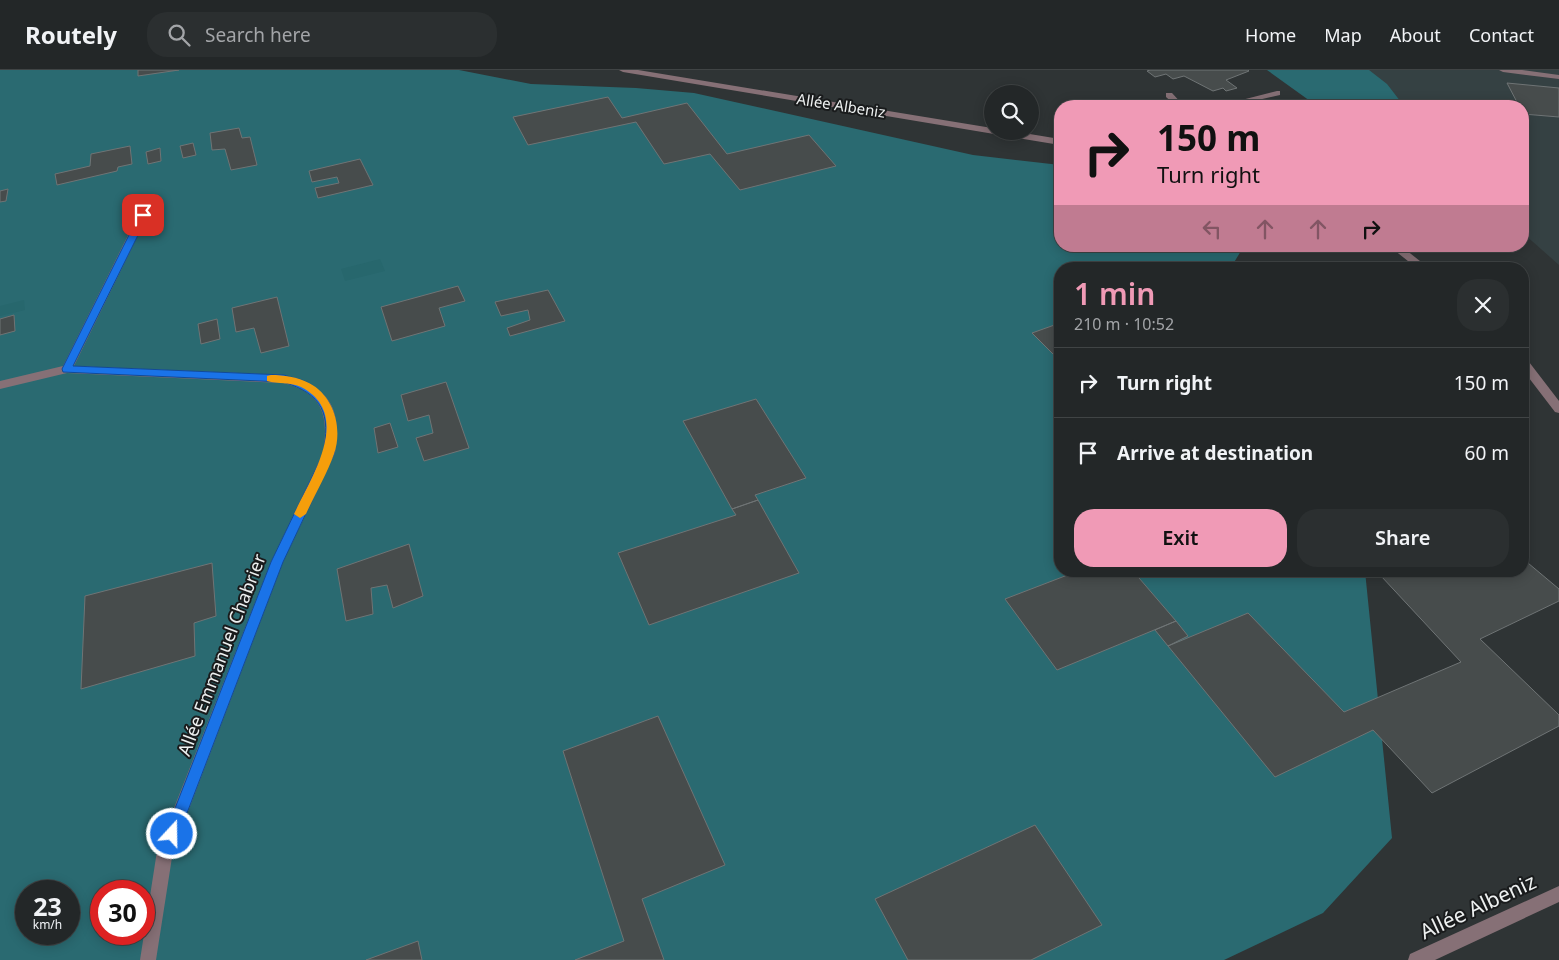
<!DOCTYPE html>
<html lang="en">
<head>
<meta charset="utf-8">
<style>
  body { margin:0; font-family:"Noto Sans",sans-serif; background:#2b2f30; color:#f1f3f6; height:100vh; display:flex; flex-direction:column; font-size:19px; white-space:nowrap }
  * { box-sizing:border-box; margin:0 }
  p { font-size:16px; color:#a3a5a8 }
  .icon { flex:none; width:28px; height:28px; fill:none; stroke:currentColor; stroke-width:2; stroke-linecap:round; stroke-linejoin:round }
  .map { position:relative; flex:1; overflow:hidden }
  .side { position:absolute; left:1054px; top:192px; width:475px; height:315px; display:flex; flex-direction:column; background:#232728; border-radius:20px; box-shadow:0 2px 12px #0003,0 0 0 1px #404445 }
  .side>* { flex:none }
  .guide { position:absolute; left:1054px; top:30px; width:475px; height:152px; border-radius:20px; box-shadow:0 2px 12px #0003,0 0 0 1px #404445; background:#f09ab6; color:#111; overflow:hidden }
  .buttons { position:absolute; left:984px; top:15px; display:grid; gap:10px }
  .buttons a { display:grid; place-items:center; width:55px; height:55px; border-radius:50%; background:#232728; box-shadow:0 2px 12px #0003,0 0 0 1px #404445; font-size:25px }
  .speed { position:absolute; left:15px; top:810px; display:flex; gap:10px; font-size:25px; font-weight:700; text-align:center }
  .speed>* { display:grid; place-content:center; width:65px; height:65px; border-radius:50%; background:#232728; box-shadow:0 2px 12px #0003,0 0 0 1px #404445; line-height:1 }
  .speed small { font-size:12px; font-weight:400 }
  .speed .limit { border:8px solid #d22; background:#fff; color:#111 }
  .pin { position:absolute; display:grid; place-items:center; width:42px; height:42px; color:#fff; margin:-21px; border-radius:10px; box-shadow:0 2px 8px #0006 }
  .me { position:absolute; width:55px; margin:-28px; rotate:21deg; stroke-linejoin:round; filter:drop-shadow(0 0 4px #0008) }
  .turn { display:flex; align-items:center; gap:18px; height:105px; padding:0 20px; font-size:22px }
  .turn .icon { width:65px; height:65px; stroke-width:2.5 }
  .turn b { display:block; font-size:35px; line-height:42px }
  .lanes { display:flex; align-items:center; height:48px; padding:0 20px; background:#0003; justify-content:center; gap:25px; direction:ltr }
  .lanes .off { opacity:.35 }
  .round { display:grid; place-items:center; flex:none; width:52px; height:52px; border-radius:20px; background:#2b2f30 }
  .headline { display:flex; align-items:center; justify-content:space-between; height:85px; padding:0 20px }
  h1 { font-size:30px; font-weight:600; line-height:38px; color:#f09ab6 }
  .cta { display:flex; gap:10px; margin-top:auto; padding:10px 20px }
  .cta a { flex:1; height:58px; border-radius:20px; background:#f09ab6; color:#111; font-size:20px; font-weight:600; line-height:58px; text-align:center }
  .cta a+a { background:#2b2f30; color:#f1f3f6 }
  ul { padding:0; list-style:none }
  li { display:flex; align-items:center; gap:15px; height:70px; padding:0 20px; border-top:1px solid #404445 }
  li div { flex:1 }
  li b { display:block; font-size:19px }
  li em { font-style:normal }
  header { display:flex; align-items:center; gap:30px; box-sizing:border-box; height:70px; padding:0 25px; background:#232728; border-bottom:1px solid #404445 }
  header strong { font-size:24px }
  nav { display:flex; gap:28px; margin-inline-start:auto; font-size:18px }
  .search { width:350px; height:45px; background:#2b2f30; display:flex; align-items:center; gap:12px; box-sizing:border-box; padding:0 18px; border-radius:20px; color:#a3a5a8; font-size:19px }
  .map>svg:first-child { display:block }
</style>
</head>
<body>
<header>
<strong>Routely</strong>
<div class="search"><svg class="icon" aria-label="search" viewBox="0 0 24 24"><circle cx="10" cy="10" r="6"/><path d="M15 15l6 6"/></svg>Search here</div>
<nav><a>Home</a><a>Map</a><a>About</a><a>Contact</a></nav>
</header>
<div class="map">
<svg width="1559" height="890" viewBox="0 0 1559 890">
  <rect width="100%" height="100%" fill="#2f3435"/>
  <path fill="#354143" d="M 1337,0 L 1559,0 L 1559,195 L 1523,163 L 1522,36 L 1378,36 Z"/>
  <path fill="#2a6a71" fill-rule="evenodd" d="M 0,0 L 459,0 L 531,14 L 636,18 L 694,23 L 973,85 L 1060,95 L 1060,176 L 1244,176 L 1230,199 L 1060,199 L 1060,501 L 1365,501 L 1392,768 L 1323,843 L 1224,890 L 0,890 ZM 26,821 L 69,821 L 69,864 L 26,864 ZM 101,821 L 144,821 L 144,864 L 101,864 Z
    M 1267,0 L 1369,0 L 1387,14 L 1404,36 L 1317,36 Z"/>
  <path fill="#27676d" d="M 380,189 L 385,201 L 345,211 L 341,199 Z
    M 24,230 L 25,240 L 0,246 L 0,236 Z"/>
  <path fill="#474c4c" stroke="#6f7475" d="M 138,0 L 179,0 L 138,6 Z
    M 1150,0 L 1248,0 L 1249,1 L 1226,10 L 1237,18 L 1226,21 L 1223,18 L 1213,21 L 1184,6 L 1173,9 L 1166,4 L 1155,7 L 1147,1 Z
    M 1507,13 L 1559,18 L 1559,47 L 1523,44 L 1522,36 L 1519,36 Z
    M 608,27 L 622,48 L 687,33 L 727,84 L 809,65 L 836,96 L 740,120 L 710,84 L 664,94 L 636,52 L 528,75 L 513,47 Z
    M 239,58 L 242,68 L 250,67 L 257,95 L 231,100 L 225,79 L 212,80 L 210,63 Z
    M 193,73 L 196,85 L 183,88 L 180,76 Z
    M 130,76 L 132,94 L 118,97 L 117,101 L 57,115 L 55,104 L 90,96 L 91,84 Z
    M 160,78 L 161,91 L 148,94 L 146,82 Z
    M 360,89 L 373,115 L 318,128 L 315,118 L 339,113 L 337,107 L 312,112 L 309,101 Z
    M 8,119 L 6,131 L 0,132 L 0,121 Z
    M 458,216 L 465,231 L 439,238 L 445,256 L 392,271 L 381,237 Z
    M 548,220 L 565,251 L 510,266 L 507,258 L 530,250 L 528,240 L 501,246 L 495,232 Z
    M 277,227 L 289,276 L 261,283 L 254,258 L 236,262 L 232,238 Z
    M 14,245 L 15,261 L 0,265 L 0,249 Z
    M 217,249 L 220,269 L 201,274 L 198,254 Z
    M 1060,253 L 1060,291 L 1032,263 Z
    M 446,312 L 469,378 L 424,391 L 416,368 L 433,363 L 429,345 L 408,351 L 401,325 Z
    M 756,329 L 806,408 L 755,425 L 758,430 L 732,439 L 683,351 Z
    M 390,353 L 398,377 L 378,383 L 374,358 Z
    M 758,430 L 799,503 L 649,555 L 618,483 L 736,445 L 732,439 Z
    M 409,474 L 423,526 L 393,538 L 387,515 L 371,518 L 373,544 L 346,551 L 337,499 Z
    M 1522,488 L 1559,519 L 1559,531 L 1480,569 L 1559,645 L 1559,656 L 1432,723 L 1373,660 L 1275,707 L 1168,576 L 1248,543 L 1344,642 L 1461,592 L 1381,506 L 1392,501 L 1522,501 Z
    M 212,493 L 216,546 L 194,553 L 195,586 L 81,619 L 85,526 Z
    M 1078,501 L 1133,501 L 1176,551 L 1057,600 L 1005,529 Z
    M 1176,551 L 1188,566 L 1168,576 L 1155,560 Z
    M 658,646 L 725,795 L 642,829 L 664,890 L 575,890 L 624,871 L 563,681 Z
    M 1035,755 L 1102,855 L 1031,890 L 908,890 L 875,829 Z
    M 418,871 L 422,890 L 366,890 Z"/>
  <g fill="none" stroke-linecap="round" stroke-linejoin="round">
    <path fill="#867076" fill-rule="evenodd" d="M 619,0 L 638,0 L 992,58 L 992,61 L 1011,61 L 1060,69 L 1060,75 L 623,2 Z
      M 1499,0 L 1522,0 L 1559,5 L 1559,9 L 1503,2 Z
      M 1277,21 L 1280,21 L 1280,25 L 1232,36 L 1218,36 Z
      M 1166,23 L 1172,23 L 1184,36 L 1176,36 L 1166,27 Z
      M 143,142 L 148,145 L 74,296 L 283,305 C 329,317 342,336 335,383 L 283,492 L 173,781 L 156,890 L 140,890 L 157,781 L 271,492 L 323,383 C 329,345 323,323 283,313 L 67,303 L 0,319 L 0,311 L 63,296 L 138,145 Z
      M 1389,176 L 1401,176 L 1430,199 L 1418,199 Z
      M 1522,288 L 1526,288 L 1559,331 L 1559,343 L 1555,342 L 1522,299 Z
      M 1559,816 L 1559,832 L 1435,890 L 1408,890 L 1410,884 Z"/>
  </g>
  <path fill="#1a73e8" stroke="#114b97" d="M 143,142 L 148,145 L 73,296 L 284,305 C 292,308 303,309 310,314 C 337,331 339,355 334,384 L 283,492 L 179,764 L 177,769 L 172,771 L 167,769 L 165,764 L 271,492 L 323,384 C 331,344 323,324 283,312 L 63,302 L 62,299 L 139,145 Z"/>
  <path fill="#f59e0b" d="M 271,305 C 283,305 298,307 309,313 C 334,326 343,358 334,384 C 327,404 315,424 306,444 L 300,448 L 294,444 C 311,408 354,344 301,317 C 291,312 278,314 267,311 L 267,306 Z"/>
  <g text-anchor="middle" stroke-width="4" stroke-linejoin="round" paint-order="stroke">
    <g font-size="15" fill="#edf0f0" stroke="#191b1c">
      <text transform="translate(841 36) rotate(9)" y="5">Allée Albeniz</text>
    </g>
    <g font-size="18" fill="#edf0f0" stroke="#191b1c">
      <text transform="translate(222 585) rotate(-69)" y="6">Allée Emmanuel Chabrier</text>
    </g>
    <g font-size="21" fill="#edf0f0" stroke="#191b1c">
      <text transform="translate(1478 837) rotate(-25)" y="7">Allée Albeniz</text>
    </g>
  </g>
</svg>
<div class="buttons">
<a><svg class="icon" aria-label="search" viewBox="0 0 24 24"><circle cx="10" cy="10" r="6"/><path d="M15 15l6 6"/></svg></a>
</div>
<div class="speed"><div>23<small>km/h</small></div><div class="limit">30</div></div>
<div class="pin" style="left:143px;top:145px;background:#d93025"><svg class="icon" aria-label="arrive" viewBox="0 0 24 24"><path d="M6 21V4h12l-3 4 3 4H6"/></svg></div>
<svg class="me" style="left:172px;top:764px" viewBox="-20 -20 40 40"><circle r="17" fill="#1a73e8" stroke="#fff" stroke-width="3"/><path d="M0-11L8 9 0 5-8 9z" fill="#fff"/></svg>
<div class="guide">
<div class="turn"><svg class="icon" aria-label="right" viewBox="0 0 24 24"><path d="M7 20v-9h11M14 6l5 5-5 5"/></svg><div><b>150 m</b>Turn right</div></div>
<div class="lanes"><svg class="icon off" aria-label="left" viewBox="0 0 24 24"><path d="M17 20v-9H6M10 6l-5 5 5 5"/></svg><svg class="icon off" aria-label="ahead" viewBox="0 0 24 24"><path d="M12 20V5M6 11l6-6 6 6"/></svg><svg class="icon off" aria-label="ahead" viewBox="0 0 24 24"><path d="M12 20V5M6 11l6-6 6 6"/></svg><svg class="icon" aria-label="right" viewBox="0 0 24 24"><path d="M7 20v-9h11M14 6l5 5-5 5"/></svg></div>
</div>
<section class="side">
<div class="headline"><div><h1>1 min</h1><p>210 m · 10:52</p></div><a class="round"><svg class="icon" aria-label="close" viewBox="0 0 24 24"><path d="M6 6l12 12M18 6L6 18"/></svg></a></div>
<ul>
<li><svg class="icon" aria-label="right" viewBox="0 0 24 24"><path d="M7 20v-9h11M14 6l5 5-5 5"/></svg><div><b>Turn right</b></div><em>150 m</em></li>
<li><svg class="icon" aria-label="arrive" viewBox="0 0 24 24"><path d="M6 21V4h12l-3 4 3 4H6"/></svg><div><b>Arrive at destination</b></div><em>60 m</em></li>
</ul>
<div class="cta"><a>Exit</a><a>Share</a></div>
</section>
</div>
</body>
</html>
